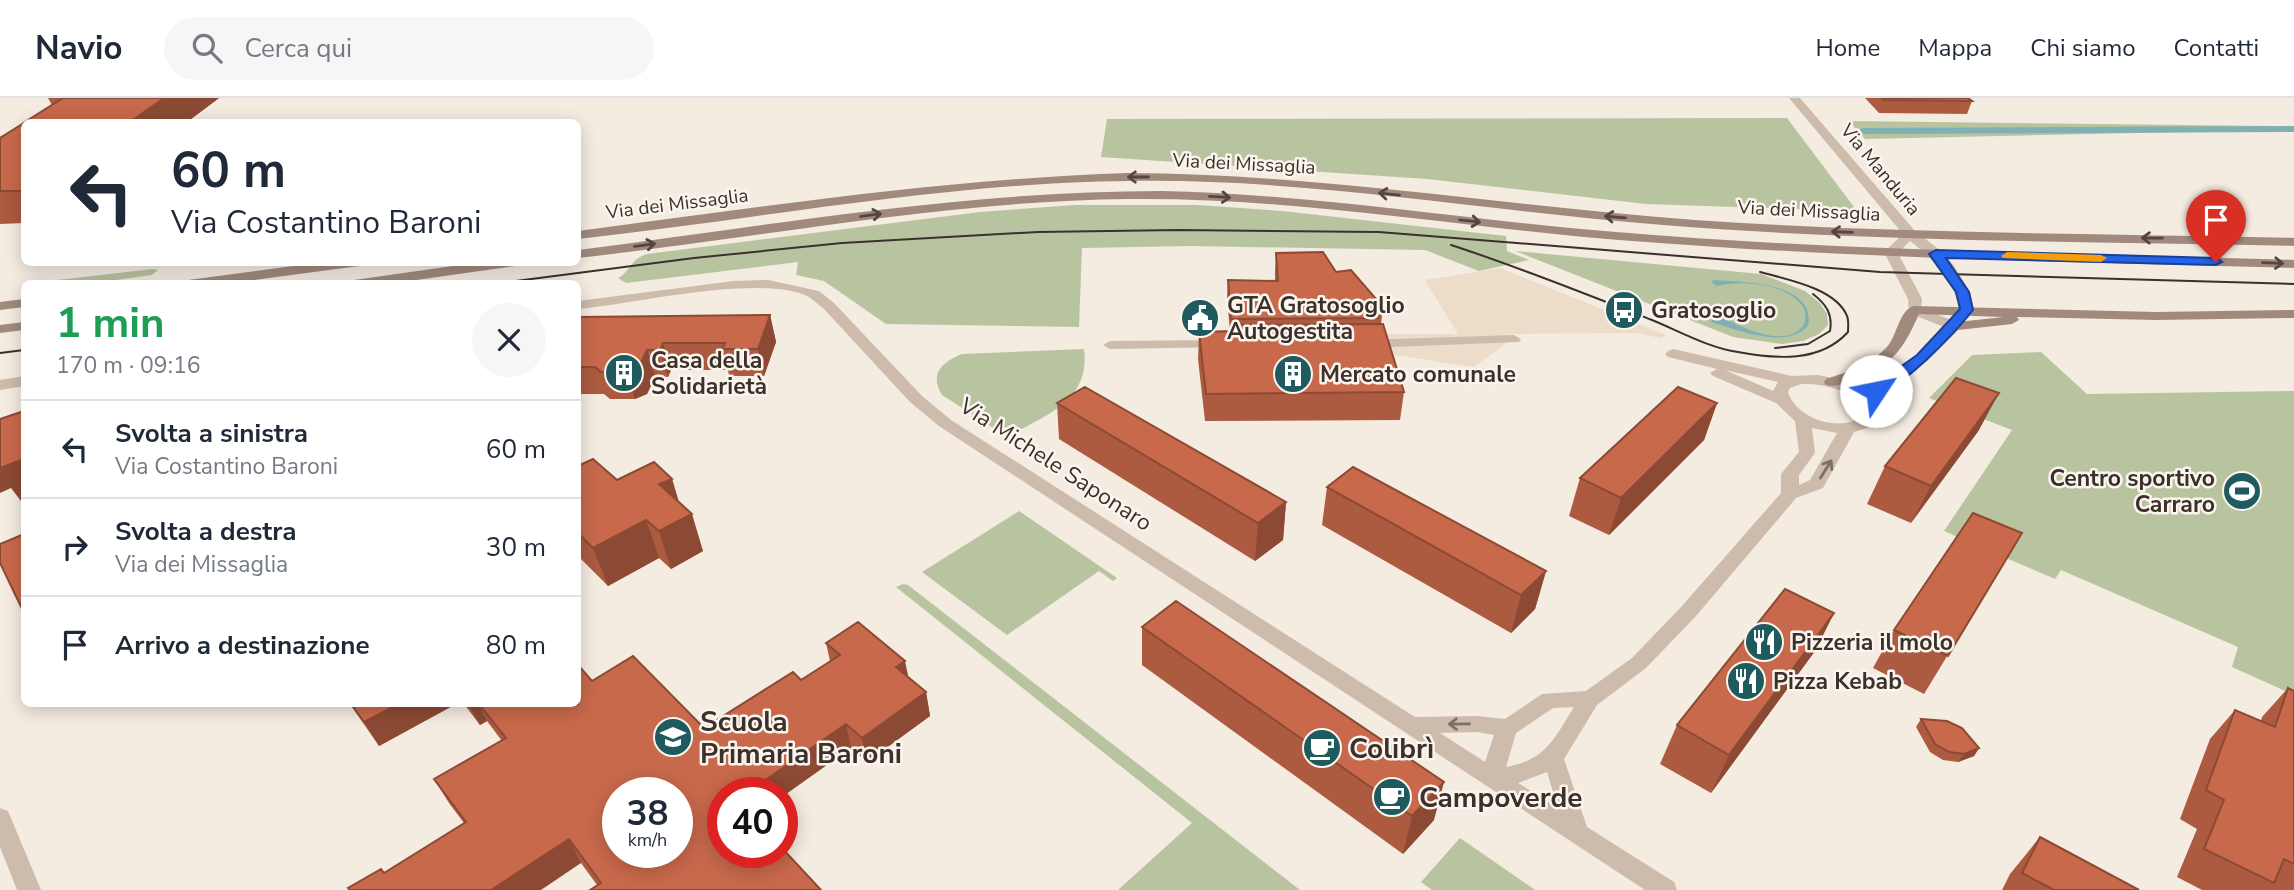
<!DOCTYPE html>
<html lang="it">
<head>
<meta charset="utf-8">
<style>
  body { margin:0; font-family:"Nunito Sans",sans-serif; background:#f6f6f7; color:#1f2937; height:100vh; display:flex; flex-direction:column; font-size:26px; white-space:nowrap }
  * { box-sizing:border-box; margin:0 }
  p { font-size:23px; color:#747a83 }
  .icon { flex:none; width:38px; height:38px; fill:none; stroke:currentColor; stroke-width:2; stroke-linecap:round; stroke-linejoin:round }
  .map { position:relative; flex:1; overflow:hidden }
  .drawer { position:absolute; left:21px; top:182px; width:560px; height:427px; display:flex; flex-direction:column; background:#fff; border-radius:10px; box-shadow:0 4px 18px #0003 }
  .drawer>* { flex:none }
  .guide { position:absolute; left:21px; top:21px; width:560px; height:147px; border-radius:10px; box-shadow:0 4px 18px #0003; background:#fff; color:#1f2937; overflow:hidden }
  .speed { position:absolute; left:602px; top:679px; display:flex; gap:14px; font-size:35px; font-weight:700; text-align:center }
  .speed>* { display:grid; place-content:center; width:91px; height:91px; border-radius:50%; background:#fff; box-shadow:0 4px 18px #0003; line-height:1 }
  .speed small { font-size:18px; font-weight:400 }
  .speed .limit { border:10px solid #d22; background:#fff; color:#111 }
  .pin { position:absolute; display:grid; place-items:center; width:60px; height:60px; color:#fff; margin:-72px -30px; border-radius:50% 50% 50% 0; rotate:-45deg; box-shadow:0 0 7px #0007 }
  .pin .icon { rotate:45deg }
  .me { position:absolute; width:77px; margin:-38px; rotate:56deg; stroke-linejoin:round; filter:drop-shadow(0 0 5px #0008) }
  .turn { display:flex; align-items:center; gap:24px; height:147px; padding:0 35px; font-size:32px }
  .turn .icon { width:91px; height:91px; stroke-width:2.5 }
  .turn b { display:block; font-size:49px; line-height:60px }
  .round { display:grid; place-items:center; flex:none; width:74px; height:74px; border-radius:37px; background:#f6f6f7 }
  .head { display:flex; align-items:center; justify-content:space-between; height:119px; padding:0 35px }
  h1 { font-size:42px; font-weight:700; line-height:52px; color:#1e9e55 }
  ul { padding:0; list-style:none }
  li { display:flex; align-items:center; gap:21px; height:98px; padding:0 35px; border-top:2px solid #e0e1e3 }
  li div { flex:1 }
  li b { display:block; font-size:26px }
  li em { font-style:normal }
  header { display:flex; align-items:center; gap:42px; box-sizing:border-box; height:98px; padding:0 35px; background:#fff; border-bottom:2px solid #e0e1e3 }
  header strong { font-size:33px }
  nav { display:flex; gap:38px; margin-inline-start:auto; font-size:24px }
  .search { width:490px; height:63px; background:#f6f6f7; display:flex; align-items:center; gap:18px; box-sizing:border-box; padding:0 24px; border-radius:38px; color:#747a83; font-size:26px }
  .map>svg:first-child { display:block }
</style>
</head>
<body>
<header>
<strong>Navio</strong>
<div class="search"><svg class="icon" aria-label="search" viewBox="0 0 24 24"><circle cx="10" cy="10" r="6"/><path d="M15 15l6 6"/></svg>Cerca qui</div>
<nav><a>Home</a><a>Mappa</a><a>Chi siamo</a><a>Contatti</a></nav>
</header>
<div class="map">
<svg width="2294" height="792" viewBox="0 0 2294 792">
  <rect width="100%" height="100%" fill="#f4ebe1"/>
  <path fill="#b8c4a0" d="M 1787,20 L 1857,113 L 1646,106 L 1427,81 L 1101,59 L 1107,21 Z
    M 1849,23 L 2269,28 L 2278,32 L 1865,41 Z
    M 1075,107 L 1198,107 L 1282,113 L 1506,138 L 1507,153 L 1529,162 L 1479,173 L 1425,152 L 1190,148 L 1082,150 L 1079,229 L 886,226 L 824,183 L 796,177 L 798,164 L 626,185 L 618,180 C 632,172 630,161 647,156 L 980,114 Z
    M 1515,153 L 1761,176 L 1805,193 L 1820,205 L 1827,216 L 1828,227 L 1819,236 L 1803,243 L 1782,246 L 1733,239 Z
    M 153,171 L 158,172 L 152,177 L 95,185 L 31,185 Z
    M 1084,251 C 1091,303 1045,317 1007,339 L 942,297 C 929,276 942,264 962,256 Z
    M 2041,254 L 2087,296 L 2294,293 L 2294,597 L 2232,569 L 2238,549 L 2061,472 L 2055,481 L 1944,433 L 2012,332 L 1929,300 L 1972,257 Z
    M 1019,413 L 1117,480 L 1113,483 L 1099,473 L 1007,537 L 922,474 Z
    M 903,486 L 908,487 L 1300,792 L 1118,792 L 1192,725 L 896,489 Z
    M 1460,740 L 1535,792 L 1432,792 L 1421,784 Z"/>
  <path fill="#ecdcc8" d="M 1500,170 L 1666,237 L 1661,240 L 1636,235 L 1507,236 L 1506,246 L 1473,269 L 1389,256 L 1387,236 L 1458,236 L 1425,182 Z"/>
  <path fill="#7fb0b2" d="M 1714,182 C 1742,184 1817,184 1808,228 C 1784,252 1739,232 1711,224 L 1712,220 L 1706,210 C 1727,222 1781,254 1802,229 C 1806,224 1807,215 1803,209 C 1787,185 1741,182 1717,188 L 1711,184 Z"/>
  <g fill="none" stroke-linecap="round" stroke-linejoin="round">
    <path stroke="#7fb0b2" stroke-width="6" d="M 1863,33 L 2294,31"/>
    <path fill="#cdbbac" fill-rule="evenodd" d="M 1789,0 L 1800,0 L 1915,133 L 1941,153 L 1954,168 L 1970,194 L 1974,212 L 1959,231 L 1949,231 L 1909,215 L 1908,201 L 1884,154 L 1903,136 ZM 1910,143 C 1935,162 1953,181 1960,212 L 1951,222 L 1921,210 L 1922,201 L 1898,155 Z
      M 768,182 L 819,193 L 834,205 L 922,298 L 951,322 L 1415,619 L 1477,618 L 1505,621 L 1542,596 L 1586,593 L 1632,560 L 1682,508 L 1781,395 L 1781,376 L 1799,354 L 1795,323 L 1776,305 L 1713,278 L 1710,275 L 1717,271 L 1668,259 L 1665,256 L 1668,253 L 1673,251 L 1792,278 L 1818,277 L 1842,282 L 1859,290 L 1874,302 L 1879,320 L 1867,330 L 1854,334 L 1823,390 L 1796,400 L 1696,518 L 1646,570 L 1597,607 L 1564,661 L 1587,729 L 1674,784 L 1677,792 L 1645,792 L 939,328 L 910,304 L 824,211 C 819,207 813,201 807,198 C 758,176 634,206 578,211 L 578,203 L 734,183 ZM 1725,272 L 1778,284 L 1773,293 ZM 1801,286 C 1824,285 1844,291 1860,306 L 1863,318 C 1839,335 1797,321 1788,294 L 1790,290 ZM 1812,330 L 1837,335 L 1810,382 L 1799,387 L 1799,377 L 1815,355 ZM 1574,609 C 1554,641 1546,662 1506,669 L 1516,635 L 1553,610 ZM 1477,634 L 1494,637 L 1485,664 L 1440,635 ZM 1547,674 L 1558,710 L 1518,685 Z
      M 1514,237 L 1521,241 L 1519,244 L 1365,250 L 1358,246 L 1365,242 Z
      M 1222,242 L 1229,246 L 1227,249 L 1110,251 L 1103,247 L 1110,243 Z
      M 24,278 L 24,288 L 0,292 L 0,282 Z
      M 0,710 L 8,713 L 41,792 L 17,792 L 0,749 Z"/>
    <path fill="#a18a7d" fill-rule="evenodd" d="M 1128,75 C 1318,76 1506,108 1695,122 C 1895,136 2094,135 2294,140 L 2294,148 C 2083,143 1873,144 1663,127 C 1485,113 1307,80 1128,83 C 943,85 761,121 578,141 L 578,133 C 761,109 943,81 1128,75 Z
      M 1161,93 C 1313,96 1464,122 1616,134 C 1841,153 2068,155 2294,162 L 2294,170 C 2069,164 1844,160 1619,142 C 1456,129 1293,99 1128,101 C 943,103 761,140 578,160 L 578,152 C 772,127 965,93 1161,93 Z
      M 323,164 L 365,164 L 359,168 L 224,186 L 181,186 L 188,182 Z
      M 481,164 L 521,164 L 515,168 L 388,186 L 347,186 L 354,182 Z
      M 24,201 L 24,209 L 0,212 L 0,204 Z
      M 1914,208 L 2156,214 L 2294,212 L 2294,220 L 2156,222 L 2017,219 L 2019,222 L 2012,226 L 1958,232 L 1927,263 L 1885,292 L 1871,306 L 1859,306 L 1857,303 L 1873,286 L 1917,257 L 1949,225 L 2003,219 L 1919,216 C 1903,252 1892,268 1854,282 C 1845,285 1836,290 1826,287 L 1824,284 L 1826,281 C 1848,274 1871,266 1887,249 C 1897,238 1899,212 1914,208 Z
      M 24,224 L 24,232 L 0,235 L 0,227 Z"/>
    <path stroke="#3b302b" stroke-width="2" d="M 1451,147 C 1519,169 1586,196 1652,222 C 1679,233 1709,250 1738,254 C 1776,261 1820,265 1848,234 C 1848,230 1849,222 1847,218 C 1836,190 1785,181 1760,174
      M 492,186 L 694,160 L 842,145 L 1038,134 L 1179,132 L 1379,134 L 1880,174 L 2294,186
      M 1775,250 L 1808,246 L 1830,233 C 1833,216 1826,206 1813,196
      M 0,255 L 24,252"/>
  </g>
  <path fill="#ac5a40" d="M 48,0 L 219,0 L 187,24 L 52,7 Z
    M 1865,0 L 1968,0 L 1972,3 L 1967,16 L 1879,15 Z
    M 24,25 L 24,125 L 0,126 L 0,40 Z
    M 1276,155 L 1336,174 L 1383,209 L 1381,226 L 1404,294 L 1400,322 L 1205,323 L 1198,261 L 1199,234 L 1230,233 L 1227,200 L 1228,182 L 1275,183 L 1275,174 Z
    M 770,217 L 776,244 L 764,278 L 729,278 L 728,272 L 671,272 L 668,279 L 655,279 L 647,296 L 635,301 L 610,301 L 604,296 L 578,296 L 578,219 Z
    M 1057,305 L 1286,404 L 1283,442 L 1255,463 L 1059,341 Z
    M 1717,305 L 1704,342 L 1609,437 L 1569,418 L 1580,380 Z
    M 1979,332 L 1911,425 L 1867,406 L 1885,368 Z
    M 578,368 L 617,382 L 672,381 L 679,405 L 703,453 L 671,471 L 659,460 L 608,488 L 578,458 Z
    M 1327,389 L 1546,473 L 1535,511 L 1511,535 L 1322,427 Z
    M 2022,435 L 1924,596 L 1873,570 L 1894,532 Z
    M 1834,515 L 1815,553 L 1711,695 L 1660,666 L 1677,627 Z
    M 1142,529 L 1434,722 L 1403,756 L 1142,567 Z
    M 826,545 L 908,580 L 926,594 L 930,618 L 867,664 L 851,650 L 597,787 L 581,765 L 384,775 L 464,725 L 449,705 L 434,681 L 502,643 L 487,623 L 480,627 L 464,606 L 578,606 L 592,583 L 704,630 L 801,582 L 830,563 Z
    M 2288,590 L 2294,593 L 2294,792 L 2202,792 L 2177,779 L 2197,731 L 2180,721 L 2210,641 L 2235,612 L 2261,623 L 2262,619 Z
    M 350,606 L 456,606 L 379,648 Z
    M 1921,621 L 1979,650 L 1974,658 L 1958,664 L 1943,662 L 1930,654 L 1916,629 Z
    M 2040,739 L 2139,792 L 2002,792 L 2010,776 Z"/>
  <path fill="#8c4a34" d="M 164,0 L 219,0 L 187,24 L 130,24 Z
    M 770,217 L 776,244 L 764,278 L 758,251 Z
    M 663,245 L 671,272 L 668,279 L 660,252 Z
    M 647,252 L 655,279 L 647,296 L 635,301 L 626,273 Z
    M 1999,295 L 1979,332 L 1911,425 L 1931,388 Z
    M 1717,305 L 1704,342 L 1609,437 L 1621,400 Z
    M 24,361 L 24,407 L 11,390 L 0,395 L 0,368 Z
    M 672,381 L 683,418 L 659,386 Z
    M 1286,404 L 1283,442 L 1255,463 L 1258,425 Z
    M 692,416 L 703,453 L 671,471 L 659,433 Z
    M 646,422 L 659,460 L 608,488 L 593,450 Z
    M 1546,473 L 1535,511 L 1511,535 L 1521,497 Z
    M 1834,515 L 1815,553 L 1711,695 L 1729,657 Z
    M 905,563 L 910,587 L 896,569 Z
    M 926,594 L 930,618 L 867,664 L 862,640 Z
    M 399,606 L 456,606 L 379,648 L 364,624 Z
    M 468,606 L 478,606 L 487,623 L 480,627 Z
    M 846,626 L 851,650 L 782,699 L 782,695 L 747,695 Z
    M 1979,650 L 1974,658 L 1958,664 L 1964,656 Z
    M 1444,684 L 1434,722 L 1403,756 L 1412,718 Z
    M 569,741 L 581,765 L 541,792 L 491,792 Z"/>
  <path fill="#c8694b" stroke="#8c4a34" stroke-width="2" fill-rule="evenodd" d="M 63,0 L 164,0 L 130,24 L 25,24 Z
    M 1882,0 L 1968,0 L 1972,3 L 1884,2 Z
    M 24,25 L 24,93 L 0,93 L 0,40 Z
    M 1323,154 L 1336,174 L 1351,172 L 1383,209 L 1374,209 L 1378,220 L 1231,221 L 1228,182 L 1278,183 L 1276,155 Z
    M 770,217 L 758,251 L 722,251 L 725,245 L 663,245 L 660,252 L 647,252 L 639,269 L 626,273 L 601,274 L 595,269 L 578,269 L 578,219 Z
    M 1383,226 L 1404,294 L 1206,296 L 1199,234 L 1233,233 L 1233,227 Z
    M 1956,280 L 1999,295 L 1931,388 L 1885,368 Z
    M 1085,289 L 1286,404 L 1258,425 L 1057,305 Z
    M 1678,289 L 1717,305 L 1621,400 L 1580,380 Z
    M 24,313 L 24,361 L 0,370 L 0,321 Z
    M 593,361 L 617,382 L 654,364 L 672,381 L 659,386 L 692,416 L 659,433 L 646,422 L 593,450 L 578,435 L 578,368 Z
    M 1353,369 L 1546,473 L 1521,497 L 1327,389 Z
    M 1973,415 L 2022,435 L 1948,558 L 1894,532 Z
    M 24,436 L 24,515 L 0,465 L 0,446 Z
    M 1785,491 L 1834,515 L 1729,657 L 1677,627 Z
    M 1176,503 L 1444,684 L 1412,718 L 1142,529 Z
    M 858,524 L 905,563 L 896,569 L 926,594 L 862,640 L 846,626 L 747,695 L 723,695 L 723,754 L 782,754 L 782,750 L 821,792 L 590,792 L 601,785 L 569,741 L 491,792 L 350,792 L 348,790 L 381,771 L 384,775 L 466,724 L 434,681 L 506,640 L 479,606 L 578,606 L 578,567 L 592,583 L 633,558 L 704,630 L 793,574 L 801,582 L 840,557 L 826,545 ZM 618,695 L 677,695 L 677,754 L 618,754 Z
    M 2288,590 L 2294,593 L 2294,766 L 2284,761 L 2274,785 L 2204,751 L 2224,702 L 2206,692 L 2235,612 L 2275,629 Z
    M 351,606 L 399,606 L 364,624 Z
    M 1921,621 L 1947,623 L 1962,630 L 1979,650 L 1964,656 L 1949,654 L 1935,646 Z
    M 2040,739 L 2139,792 L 2054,792 L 2022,775 Z"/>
  <defs><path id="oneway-shaft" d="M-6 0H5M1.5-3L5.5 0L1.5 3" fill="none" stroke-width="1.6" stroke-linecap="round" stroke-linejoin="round" transform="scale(1.75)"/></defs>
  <g stroke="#544640">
    <use href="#oneway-shaft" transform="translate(1138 79) rotate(-180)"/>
    <use href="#oneway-shaft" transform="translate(1389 96) rotate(-174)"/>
    <use href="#oneway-shaft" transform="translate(1220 99) rotate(3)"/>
    <use href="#oneway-shaft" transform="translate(871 117) rotate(-8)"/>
    <use href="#oneway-shaft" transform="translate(1615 119) rotate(-175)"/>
    <use href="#oneway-shaft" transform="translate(1470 123) rotate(6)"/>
    <use href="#oneway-shaft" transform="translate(1842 134) rotate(-178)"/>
    <use href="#oneway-shaft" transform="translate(2152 140) rotate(-179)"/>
    <use href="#oneway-shaft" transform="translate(645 147) rotate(-8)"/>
    <use href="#oneway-shaft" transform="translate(2273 165) rotate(2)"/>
  </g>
  <g stroke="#7d6f65">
    <use href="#oneway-shaft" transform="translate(1826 371) rotate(-58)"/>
    <use href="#oneway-shaft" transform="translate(1459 626) rotate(179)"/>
  </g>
  <path fill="#2563eb" stroke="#184099" stroke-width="2" d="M 1936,152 L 2216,160 L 2222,164 L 2216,167 L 1946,160 L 1969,194 L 1973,212 C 1958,231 1894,301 1871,296 L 1869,293 L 1871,290 L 1917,257 L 1960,211 L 1956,194 L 1929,156 Z"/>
  <path fill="#f59e0b" d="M 2007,154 L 2101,157 L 2107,160 L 2101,164 L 2003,160 L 2001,158 Z"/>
  <defs>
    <symbol id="bus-disc" viewBox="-11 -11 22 22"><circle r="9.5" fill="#1f5a5e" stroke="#fbf5ee"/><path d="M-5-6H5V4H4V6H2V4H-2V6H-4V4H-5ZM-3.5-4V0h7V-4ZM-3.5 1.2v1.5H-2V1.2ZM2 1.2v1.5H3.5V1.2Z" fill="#fff"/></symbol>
    <symbol id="civic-disc" viewBox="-11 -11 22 22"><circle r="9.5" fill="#1f5a5e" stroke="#fbf5ee"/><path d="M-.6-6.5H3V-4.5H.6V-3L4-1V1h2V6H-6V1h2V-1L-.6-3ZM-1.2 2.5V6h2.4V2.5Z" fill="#fff"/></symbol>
    <symbol id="building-disc" viewBox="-11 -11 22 22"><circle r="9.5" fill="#1f5a5e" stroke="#fbf5ee"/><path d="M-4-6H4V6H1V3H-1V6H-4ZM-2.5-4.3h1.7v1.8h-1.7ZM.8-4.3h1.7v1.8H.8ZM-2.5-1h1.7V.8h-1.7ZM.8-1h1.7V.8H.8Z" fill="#fff"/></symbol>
    <symbol id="stadium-disc" viewBox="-11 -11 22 22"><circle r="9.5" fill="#1f5a5e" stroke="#fbf5ee"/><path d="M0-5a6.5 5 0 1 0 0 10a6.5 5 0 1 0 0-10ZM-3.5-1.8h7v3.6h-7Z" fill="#fff"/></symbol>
    <symbol id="restaurant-disc" viewBox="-11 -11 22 22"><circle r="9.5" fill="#1f5a5e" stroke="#fbf5ee"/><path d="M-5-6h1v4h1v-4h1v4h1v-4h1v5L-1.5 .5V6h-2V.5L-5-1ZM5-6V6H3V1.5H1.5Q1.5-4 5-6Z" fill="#fff"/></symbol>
    <symbol id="school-disc" viewBox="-11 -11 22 22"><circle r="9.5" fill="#1f5a5e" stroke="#fbf5ee"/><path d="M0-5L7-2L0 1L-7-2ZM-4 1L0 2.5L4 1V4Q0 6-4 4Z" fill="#fff"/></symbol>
    <symbol id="cafe-disc" viewBox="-11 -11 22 22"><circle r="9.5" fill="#1f5a5e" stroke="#fbf5ee"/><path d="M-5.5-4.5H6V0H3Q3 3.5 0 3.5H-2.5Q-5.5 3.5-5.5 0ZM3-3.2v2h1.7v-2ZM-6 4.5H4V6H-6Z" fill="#fff"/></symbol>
  </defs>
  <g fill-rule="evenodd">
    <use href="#bus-disc" x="1602" y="190" width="44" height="44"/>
    <use href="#civic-disc" x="1178" y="198" width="44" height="44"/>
    <use href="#building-disc" x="602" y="253" width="44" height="44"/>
    <use href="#building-disc" x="1271" y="254" width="44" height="44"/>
    <use href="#stadium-disc" x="2220" y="371" width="44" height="44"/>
    <use href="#restaurant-disc" x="1742" y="522" width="44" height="44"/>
    <use href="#restaurant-disc" x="1724" y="561" width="44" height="44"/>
    <use href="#school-disc" x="651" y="617" width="44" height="44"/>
    <use href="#cafe-disc" x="1300" y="628" width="44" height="44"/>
    <use href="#cafe-disc" x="1370" y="677" width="44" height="44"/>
  </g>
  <g text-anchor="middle" stroke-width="5" stroke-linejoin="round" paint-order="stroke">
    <g font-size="19" fill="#3b302b" stroke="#fbf5ee">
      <text transform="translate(1244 65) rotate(3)" y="7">Via dei Missaglia</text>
      <text transform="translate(1881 71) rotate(50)" y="7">Via Manduria</text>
      <text transform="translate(677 105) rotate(-7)" y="7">Via dei Missaglia</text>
      <text transform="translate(1809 112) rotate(3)" y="7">Via dei Missaglia</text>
    </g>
    <g font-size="23" font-weight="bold" fill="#3b302b" stroke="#fbf5ee" text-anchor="start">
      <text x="1227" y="215">GTA Gratosoglio<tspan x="1227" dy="26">Autogestita</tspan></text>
      <text x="1651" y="220">Gratosoglio</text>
      <text x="651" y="270">Casa della<tspan x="651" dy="26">Solidarietà</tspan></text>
      <text x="1320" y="284">Mercato comunale</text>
      <text x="2215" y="388" text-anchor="end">Centro sportivo<tspan x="2215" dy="26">Carraro</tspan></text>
      <text x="1791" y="552">Pizzeria il molo</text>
      <text x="1773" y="591">Pizza Kebab</text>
    </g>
    <g font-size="23" fill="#3b302b" stroke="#fbf5ee">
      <text transform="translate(1056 366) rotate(33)" y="8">Via Michele Saponaro</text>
    </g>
    <g font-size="28" font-weight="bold" fill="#3b302b" stroke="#fbf5ee" text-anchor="start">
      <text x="700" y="633">Scuola<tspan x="700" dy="32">Primaria Baroni</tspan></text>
      <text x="1349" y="660">Colibrì</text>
      <text x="1419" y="709">Campoverde</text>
    </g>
  </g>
</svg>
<div class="speed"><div>38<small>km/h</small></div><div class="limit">40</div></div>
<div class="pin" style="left:2216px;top:164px;background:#d93025"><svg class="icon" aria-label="arrive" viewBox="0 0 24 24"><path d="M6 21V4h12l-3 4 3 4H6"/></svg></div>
<svg class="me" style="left:1876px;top:293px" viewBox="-20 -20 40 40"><circle r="19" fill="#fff"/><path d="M0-13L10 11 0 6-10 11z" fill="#2563eb"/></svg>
<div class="guide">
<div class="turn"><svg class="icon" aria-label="left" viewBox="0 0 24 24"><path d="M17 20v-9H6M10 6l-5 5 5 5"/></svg><div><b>60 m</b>Via Costantino Baroni</div></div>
</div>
<section class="drawer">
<div class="head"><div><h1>1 min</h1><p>170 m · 09:16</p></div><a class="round"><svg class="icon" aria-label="close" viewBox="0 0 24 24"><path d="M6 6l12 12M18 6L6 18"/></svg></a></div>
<ul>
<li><svg class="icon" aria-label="left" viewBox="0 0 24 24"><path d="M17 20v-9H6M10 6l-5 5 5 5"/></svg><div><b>Svolta a sinistra</b><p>Via Costantino Baroni</p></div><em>60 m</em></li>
<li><svg class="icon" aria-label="right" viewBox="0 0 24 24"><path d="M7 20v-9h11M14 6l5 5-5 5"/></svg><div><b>Svolta a destra</b><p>Via dei Missaglia</p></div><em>30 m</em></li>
<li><svg class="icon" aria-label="arrive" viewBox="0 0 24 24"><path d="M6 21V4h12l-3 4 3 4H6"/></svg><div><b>Arrivo a destinazione</b></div><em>80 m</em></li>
</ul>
</section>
</div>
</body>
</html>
